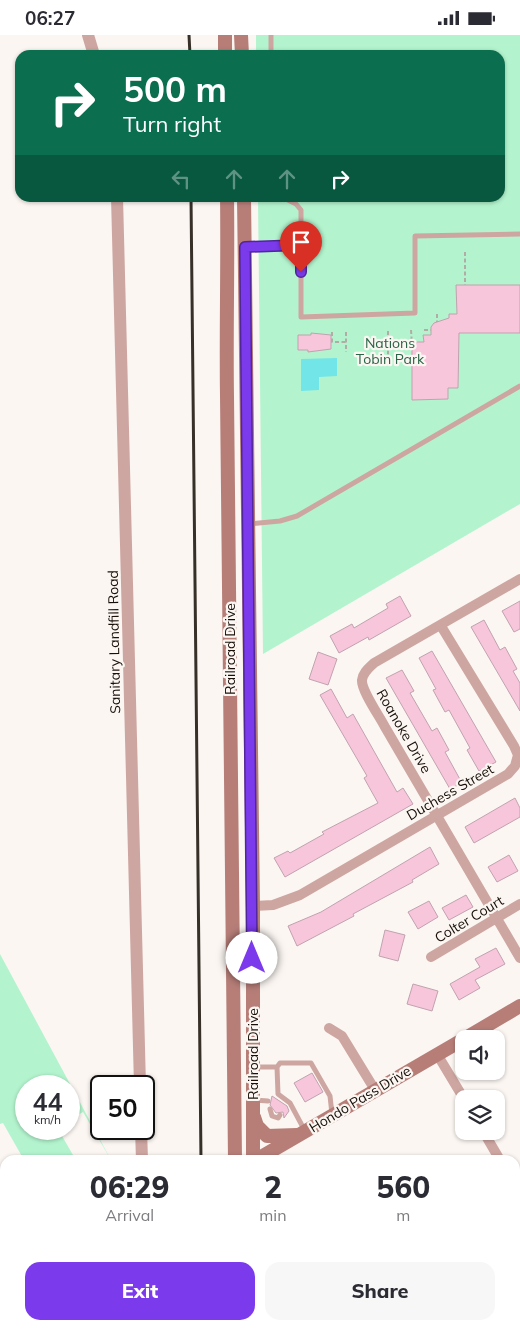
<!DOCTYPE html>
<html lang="en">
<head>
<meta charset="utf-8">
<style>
  body { margin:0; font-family:Mulish,sans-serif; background:#f7f7f7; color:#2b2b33; height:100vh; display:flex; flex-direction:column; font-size:19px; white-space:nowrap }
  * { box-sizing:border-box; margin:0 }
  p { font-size:16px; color:#7c7c81 }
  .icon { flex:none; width:28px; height:28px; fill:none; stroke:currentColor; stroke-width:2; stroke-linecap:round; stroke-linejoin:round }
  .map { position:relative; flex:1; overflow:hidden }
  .panel { position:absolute; left:0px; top:1120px; width:520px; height:175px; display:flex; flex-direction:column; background:#fff; border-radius:15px 15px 0 0; box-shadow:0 1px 4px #0004 }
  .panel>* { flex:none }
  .guide { position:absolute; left:15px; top:15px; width:490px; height:152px; border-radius:15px; box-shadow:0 1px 4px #0004; background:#0b6e4f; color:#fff; overflow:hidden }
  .fabs { position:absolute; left:455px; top:995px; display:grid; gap:10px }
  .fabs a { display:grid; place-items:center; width:50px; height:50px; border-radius:10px; background:#fff; box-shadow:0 1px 4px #0004; font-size:25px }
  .speed { position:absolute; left:15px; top:1040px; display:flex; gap:10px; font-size:25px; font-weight:700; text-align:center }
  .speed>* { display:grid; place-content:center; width:65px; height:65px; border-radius:50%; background:#fff; box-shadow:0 1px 4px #0004; line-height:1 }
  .speed small { font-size:12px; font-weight:400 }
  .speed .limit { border:2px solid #111; border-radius:8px; background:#fff; color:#111 }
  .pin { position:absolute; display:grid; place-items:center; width:42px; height:42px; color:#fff; margin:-51px -21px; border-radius:50% 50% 50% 0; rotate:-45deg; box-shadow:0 0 5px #0007 }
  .pin .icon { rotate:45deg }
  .me { position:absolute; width:55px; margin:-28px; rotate:0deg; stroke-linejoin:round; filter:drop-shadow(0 0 4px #0008) }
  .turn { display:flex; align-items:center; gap:18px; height:105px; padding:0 25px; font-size:22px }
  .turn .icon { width:65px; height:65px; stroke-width:2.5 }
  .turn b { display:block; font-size:35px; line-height:42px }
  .lanes { display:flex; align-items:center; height:48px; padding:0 25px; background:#0003; justify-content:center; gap:25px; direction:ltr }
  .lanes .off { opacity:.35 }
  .eta { display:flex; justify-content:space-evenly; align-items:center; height:85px; text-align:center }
  .eta b { font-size:30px; font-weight:800; line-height:35px }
  .button { display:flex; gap:10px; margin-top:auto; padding:10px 25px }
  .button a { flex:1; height:58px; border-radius:15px; background:#7c3aed; color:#fff; font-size:20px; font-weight:800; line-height:58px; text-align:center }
  .button a+a { background:#f7f7f7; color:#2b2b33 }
  .status { display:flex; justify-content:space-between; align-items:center; height:35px; padding:0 25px; background:#fff; direction:ltr }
  .status svg { height:14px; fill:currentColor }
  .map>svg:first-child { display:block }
</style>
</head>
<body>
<div class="status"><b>06:27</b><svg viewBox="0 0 49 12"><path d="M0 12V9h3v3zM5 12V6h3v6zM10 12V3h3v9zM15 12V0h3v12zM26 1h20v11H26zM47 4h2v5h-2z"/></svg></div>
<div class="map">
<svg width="520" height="1295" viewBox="0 0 520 1295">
  <rect width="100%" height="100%" fill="#fbf6f2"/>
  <path fill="#b3f4ce" d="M 256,0 L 520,0 L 520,469 L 263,619 L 258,163 L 500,162 L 500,20 L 256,20 Z
    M 0,919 L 111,1125 L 83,1077 L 69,1085 L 69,1051 L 26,1051 L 26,1094 L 58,1094 L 73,1120 L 64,1125 L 24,1125 L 3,1088 L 0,1089 Z"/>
  <path fill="#71e5e8" d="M 337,323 L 337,341 L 319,342 L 319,355 L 301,356 L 301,324 Z"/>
  <path fill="#f8c6db" stroke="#c1a2af" d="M 456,250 L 520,250 L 520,298 L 459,298 L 458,353 L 448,353 L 448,364 L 412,365 L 412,307 L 424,307 L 423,300 L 431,300 L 431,292 L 434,288 L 449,283 L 449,279 L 457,279 Z
    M 311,298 L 331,300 L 331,314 L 308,317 L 308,315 L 298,315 L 298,300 L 311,300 Z
    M 400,561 L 411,581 L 369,605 L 368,602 L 339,618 L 330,601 L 352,589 L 354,593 L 388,573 L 386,569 Z
    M 520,566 L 520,594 L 514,597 L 502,576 Z
    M 484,585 L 500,615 L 505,612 L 517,634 L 513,636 L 520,648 L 520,676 L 471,592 Z
    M 432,616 L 496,727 L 479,736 L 467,715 L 470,713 L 449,675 L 445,677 L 433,655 L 436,654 L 419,623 Z
    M 318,617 L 337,624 L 328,650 L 309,644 Z
    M 402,635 L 414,656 L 410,658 L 432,696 L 437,693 L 449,715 L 445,717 L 462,748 L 450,754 L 386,643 Z
    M 331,654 L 347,683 L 353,679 L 397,757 L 403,753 L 413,769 L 285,842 L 274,823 L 288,816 L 290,818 L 324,799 L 322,797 L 378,768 L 364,743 L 367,741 L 320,660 Z
    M 515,763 L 520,773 L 520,782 L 474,808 L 465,792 Z
    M 430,812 L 439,829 L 412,845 L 413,847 L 353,879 L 354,881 L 297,911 L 288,891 L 321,877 Z
    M 509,820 L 518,836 L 497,847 L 488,832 Z
    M 466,860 L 473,872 L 449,885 L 442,873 Z
    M 429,866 L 438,882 L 418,894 L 408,877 Z
    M 385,895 L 405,900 L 398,926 L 379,921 Z
    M 496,913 L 505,929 L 475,945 L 480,953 L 459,965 L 450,949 L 480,932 L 475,924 Z
    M 413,949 L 438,956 L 432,976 L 407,969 Z
    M 312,1038 L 323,1057 L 305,1067 L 294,1048 Z
    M 272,1061 L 287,1071 L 289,1076 L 284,1083 L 283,1077 L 276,1078 L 270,1070 Z"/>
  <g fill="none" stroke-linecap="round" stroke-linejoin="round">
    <path stroke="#b2aca7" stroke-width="2" stroke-dasharray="4 2.5" stroke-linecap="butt" d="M 465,217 L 465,250
      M 437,279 L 437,287
      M 411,295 L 412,310
      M 424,295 L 431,295
      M 388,296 L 388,324
      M 332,297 L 332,307 L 346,307
      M 346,297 L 346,317
      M 61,1290 L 61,1295"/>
    <path stroke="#cea6a1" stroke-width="5" d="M 271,20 L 271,0
      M 282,162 L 296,169 L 301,175 L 301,282 L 415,278 L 415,201 L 520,199
      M 247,212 L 301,210
      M 249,489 L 280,486 L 297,481 L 520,351
      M 255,1032 L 277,1032
      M 254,1065 L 268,1066
      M 270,1074 L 272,1081 L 278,1083 L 280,1080
      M 305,1096 L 290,1068 L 278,1059 L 277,1032 L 280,1028 L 311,1028 L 330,1061 L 332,1079"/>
    <path stroke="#cea6a1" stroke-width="10" d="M 520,544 L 374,628 C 369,633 363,637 362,645 C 361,655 380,682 385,692 L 520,923
      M 253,871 L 273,870 L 300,860 L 508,739 L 515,731 L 518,720 L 514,711 L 441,591
      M 431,922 L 520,869
      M 329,993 L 342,1001 L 375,1055
      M 437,1019 L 464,1064
      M 483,1096 L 500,1125
      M 515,1149 L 520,1155
      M 0,1240 L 5,1237
      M 515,1252 L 520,1248
      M 434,1295 L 444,1290"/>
    <path stroke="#cea6a1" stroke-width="12" d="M 88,0 L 94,20
      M 117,162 L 140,1051
      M 141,1094 L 142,1125
      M 143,1290 L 143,1295"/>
    <path stroke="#b77e78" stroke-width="14" d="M 225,0 L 225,20
      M 241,0 L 242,20
      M 227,162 C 228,229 226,295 227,361 C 232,615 233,870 235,1125
      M 244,162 L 253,871 L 253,1125
      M 464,1004 L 520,971
      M 254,1082 L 257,1091 L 267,1101 L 297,1100
      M 256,1125 L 464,1004
      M 236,1290 L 236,1295
      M 255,1290 L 255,1295"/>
    <path stroke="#373029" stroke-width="3" d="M 189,0 L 190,20
      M 191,162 L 201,1125
      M 203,1290 L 203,1295"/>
  </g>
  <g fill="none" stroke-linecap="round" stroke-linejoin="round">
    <defs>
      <path id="route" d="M 252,923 L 245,212 L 301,210 L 301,237"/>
    </defs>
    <use href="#route" stroke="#51269a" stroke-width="12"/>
    <use href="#route" stroke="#7c3aed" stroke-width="9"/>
  </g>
  <g text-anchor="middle" stroke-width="4.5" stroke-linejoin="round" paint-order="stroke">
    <g font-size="14" fill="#286445" stroke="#fbf6f2">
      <text x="390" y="313">Nations<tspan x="390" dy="16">Tobin Park</tspan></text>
    </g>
    <g font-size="14" fill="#170f08" stroke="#fbf6f2">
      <text transform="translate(114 607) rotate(-91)" y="5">Sanitary Landfill Road</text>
      <text transform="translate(230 614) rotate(-90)" y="5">Railroad Drive</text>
      <text transform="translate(404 696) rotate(60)" y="5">Roanoke Drive</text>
      <text transform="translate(450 757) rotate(-30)" y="5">Duchess Street</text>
      <text transform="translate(469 884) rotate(-31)" y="5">Colter Court</text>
      <text transform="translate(253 1019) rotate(-90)" y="5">Railroad Drive</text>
      <text transform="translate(360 1064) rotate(-31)" y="5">Hondo Pass Drive</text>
    </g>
  </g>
</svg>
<div class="fabs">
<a><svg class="icon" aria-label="sound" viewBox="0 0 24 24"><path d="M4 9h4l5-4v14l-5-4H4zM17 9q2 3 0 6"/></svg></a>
<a><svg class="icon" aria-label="layers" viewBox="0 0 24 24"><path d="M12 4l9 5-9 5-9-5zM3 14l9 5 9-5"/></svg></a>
</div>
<div class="speed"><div>44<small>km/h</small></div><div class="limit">50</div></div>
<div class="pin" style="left:301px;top:237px;background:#d93025"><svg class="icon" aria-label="arrive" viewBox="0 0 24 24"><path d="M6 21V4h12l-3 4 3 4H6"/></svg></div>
<svg class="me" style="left:252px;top:923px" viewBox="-20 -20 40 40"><circle r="19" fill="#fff"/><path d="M0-13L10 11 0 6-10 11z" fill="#7c3aed"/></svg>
<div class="guide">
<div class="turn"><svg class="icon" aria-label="right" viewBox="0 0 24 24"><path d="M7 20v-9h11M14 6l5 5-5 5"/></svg><div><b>500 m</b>Turn right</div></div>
<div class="lanes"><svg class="icon off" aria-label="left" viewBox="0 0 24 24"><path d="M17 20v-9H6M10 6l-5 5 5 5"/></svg><svg class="icon off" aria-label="ahead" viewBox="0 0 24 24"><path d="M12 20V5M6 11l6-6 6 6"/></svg><svg class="icon off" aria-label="ahead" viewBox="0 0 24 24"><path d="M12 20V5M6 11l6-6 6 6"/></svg><svg class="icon" aria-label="right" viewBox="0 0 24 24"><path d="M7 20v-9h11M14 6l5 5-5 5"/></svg></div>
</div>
<section class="panel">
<div class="eta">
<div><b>06:29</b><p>Arrival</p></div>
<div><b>2</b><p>min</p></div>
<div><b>560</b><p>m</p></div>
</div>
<div class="button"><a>Exit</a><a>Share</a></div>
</section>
</div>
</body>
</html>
